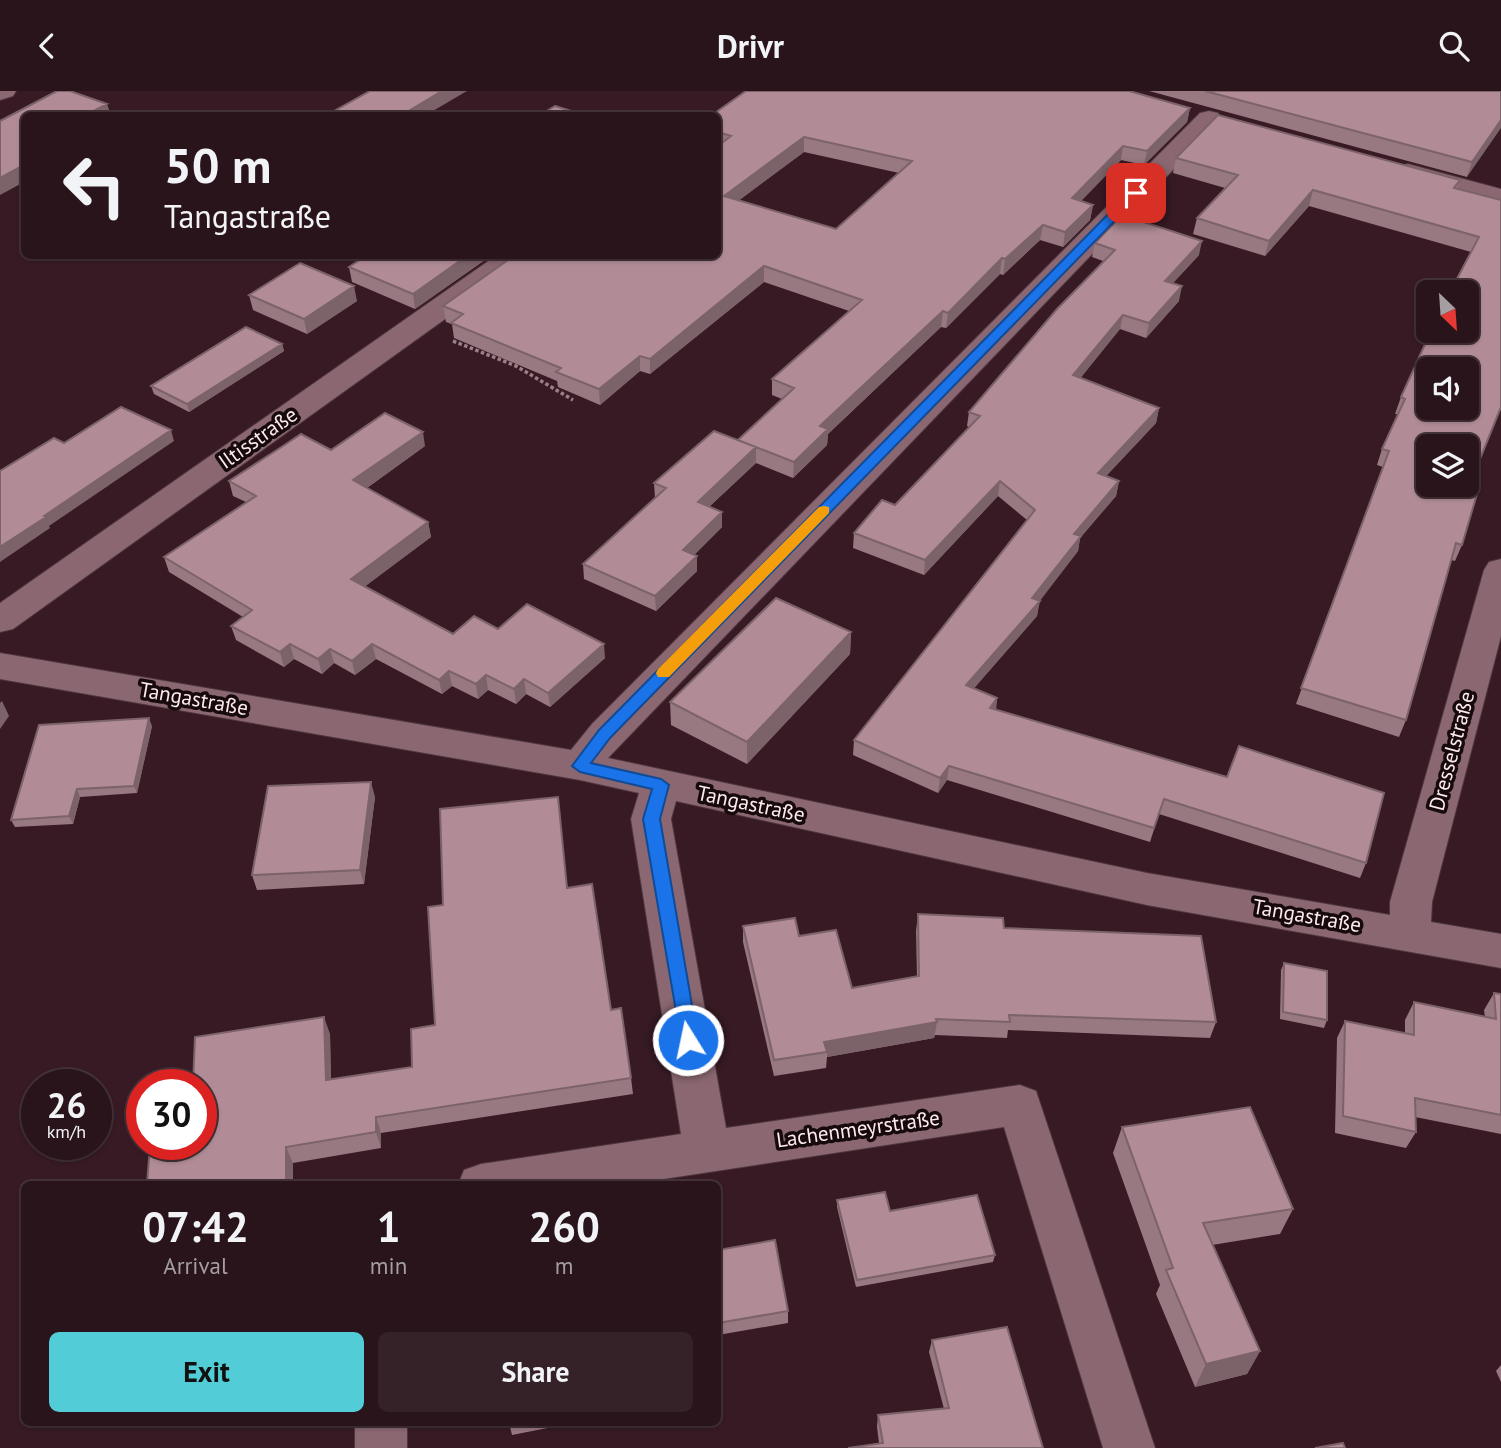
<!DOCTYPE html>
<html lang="en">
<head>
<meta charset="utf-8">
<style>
  body { margin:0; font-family:"PT Sans",sans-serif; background:#352128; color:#f1f3f6; height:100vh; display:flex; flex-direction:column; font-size:26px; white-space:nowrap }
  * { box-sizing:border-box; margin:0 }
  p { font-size:23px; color:#a59ea3 }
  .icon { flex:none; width:38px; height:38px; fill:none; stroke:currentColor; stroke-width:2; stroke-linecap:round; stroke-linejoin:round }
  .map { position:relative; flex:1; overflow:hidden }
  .panel { position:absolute; left:21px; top:1090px; width:700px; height:245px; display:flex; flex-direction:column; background:#29141b; border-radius:10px; box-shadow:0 2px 5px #0004,0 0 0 2px #45333a }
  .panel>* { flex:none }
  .top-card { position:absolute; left:21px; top:21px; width:700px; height:147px; border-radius:10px; box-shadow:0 2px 5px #0004,0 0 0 2px #45333a; background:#29141b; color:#f1f3f6; overflow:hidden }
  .needle { width:46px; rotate:155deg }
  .fabs { position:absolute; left:1416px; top:189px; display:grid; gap:14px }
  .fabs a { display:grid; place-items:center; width:63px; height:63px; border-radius:10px; background:#29141b; box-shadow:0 2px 5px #0004,0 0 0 2px #45333a; font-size:35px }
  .speed { position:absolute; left:21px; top:978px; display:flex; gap:14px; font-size:35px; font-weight:700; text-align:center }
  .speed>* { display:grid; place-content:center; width:91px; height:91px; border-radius:50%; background:#29141b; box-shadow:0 2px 5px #0004,0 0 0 2px #45333a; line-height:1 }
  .speed small { font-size:18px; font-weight:400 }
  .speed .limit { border:10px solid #d22; background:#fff; color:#111 }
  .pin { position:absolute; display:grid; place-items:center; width:60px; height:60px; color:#fff; margin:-30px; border-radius:14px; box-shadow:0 4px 10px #0006 }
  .me { position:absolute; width:77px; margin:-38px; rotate:350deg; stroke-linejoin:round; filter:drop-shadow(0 0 5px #0008) }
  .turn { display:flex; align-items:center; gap:24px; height:147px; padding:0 28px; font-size:32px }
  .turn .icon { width:91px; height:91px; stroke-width:2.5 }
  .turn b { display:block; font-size:49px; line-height:60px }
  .eta { display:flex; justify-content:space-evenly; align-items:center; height:119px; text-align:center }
  .eta b { font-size:42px; font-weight:600; line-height:49px }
  .action { display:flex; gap:14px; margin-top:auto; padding:14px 28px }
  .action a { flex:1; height:80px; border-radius:10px; background:#52ccd6; color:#111; font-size:28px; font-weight:600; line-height:80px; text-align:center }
  .action a+a { background:#352128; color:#f1f3f6 }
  header { display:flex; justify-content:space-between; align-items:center; height:91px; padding:0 28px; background:#29141b; font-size:32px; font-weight:600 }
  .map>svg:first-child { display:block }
</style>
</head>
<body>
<header><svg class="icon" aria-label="back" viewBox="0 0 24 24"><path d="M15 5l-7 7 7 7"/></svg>Drivr<svg class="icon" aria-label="search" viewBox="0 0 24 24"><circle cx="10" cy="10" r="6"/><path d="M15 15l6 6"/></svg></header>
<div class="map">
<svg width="1501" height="1357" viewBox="0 0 1501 1357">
  <rect width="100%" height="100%" fill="#371a24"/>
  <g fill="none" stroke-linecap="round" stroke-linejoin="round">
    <defs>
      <path id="street" d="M 0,0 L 16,0 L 13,5 L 0,9 Z
        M 1209,20 L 1218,22 L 1221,27 L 1218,32 L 608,667 L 1147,782 L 1390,824 L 1390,811 L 1484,479 L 1489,471 L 1501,468 L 1501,545 L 1432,811 L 1431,831 L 1501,843 L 1501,877 L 1147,814 L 676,710 L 671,728 L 726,1037 L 1020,994 L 1036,1000 L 1155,1357 L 1103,1357 L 1004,1036 L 624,1094 L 458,1094 L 464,1079 L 481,1073 L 681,1043 L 631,728 L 639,702 L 580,689 L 0,588 L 0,562 L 571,659 L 592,633 L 1200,22 Z
        M 1408,73 L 1501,98 L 1501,114 L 1399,87 L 1395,81 L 1399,75 Z
        M 497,164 L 530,164 L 526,170 L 13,538 L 0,541 L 0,512 Z
        M 355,1332 L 407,1332 L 407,1357 L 355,1357 Z"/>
    </defs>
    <use href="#street" stroke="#4e363e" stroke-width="2"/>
    <path stroke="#9a8188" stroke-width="3.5" stroke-dasharray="3.5 2.5" stroke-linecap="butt" d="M 453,250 L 516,275 L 573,309"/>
    <use href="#street" fill="#8a6771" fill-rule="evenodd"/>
  </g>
  <path fill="#987881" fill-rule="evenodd" d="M 1149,0 L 1501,0 L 1467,86 Z
    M 1190,17 L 1187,31 L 1144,74 L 1121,69 L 1081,110 L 1093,114 L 1090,129 L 1063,156 L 1040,149 L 1003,184 L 1000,183 L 946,237 L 941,236 L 828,343 L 827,354 L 793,387 L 756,372 L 709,416 L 722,436 L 694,464 L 697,480 L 656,520 L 584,488 L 583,473 L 655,407 L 654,392 L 738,349 L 782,308 L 772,304 L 772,288 L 849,220 L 764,191 L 650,283 L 640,280 L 600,314 L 558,296 L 557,290 L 454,247 L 452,233 L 446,231 L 443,215 L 718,164 L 718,24 ZM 804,61 L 899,82 L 836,138 L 739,109 Z
    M 1176,67 L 1460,89 L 1457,98 L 1501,109 L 1467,400 L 1462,454 L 1455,470 L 1451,469 L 1406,629 L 1399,646 L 1296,613 L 1383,376 L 1377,374 L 1382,358 L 1398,323 L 1395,323 L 1401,306 L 1471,161 L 1309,115 L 1265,165 L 1193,143 L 1197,127 L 1225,97 L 1173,82 Z
    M 1095,152 L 1199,164 L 1173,192 L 1179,210 L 1146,247 L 1120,238 L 1080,287 L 1159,317 L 1156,332 L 1106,385 L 1119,390 L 1116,405 L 1080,447 L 1078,460 L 1039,510 L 1037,525 L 974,597 L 997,607 L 996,619 L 1366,772 L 1360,787 L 1159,723 L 1150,751 L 947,689 L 938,702 L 853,664 L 854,649 L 1027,429 L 998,405 L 924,484 L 853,457 L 854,442 L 895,414 L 969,336 L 967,335 L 969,321 L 1103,170 L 1092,166 Z
    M 492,164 L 415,218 L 352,191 L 349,176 Z
    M 249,204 L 357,210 L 307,243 L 253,219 Z
    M 282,253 L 284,260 L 189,321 L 154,303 L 151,295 Z
    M 425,355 L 367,397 L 428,431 L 431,446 L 365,495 L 453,543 L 498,538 L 605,567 L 550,616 L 526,603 L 516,613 L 488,599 L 478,608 L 452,595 L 442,603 L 376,568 L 355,584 L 334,572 L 322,583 L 294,568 L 284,576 L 236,549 L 231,535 L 243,526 L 169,481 L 164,466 L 246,411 L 233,405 L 229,390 L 331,359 Z
    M 851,541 L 850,563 L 747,673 L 671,634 L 670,611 Z
    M 152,635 L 137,702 L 80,706 L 73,733 L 15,736 L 11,729 Z
    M 375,706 L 364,793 L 257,799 L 252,784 Z
    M 558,706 L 567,797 L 611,919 L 631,987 L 633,1003 L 381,1042 L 381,1057 L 293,1072 L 147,1094 L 330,943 L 331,988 L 412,976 L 435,934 L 443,814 Z
    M 918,823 L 1004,837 L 1216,931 L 1210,947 L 1008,939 L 1007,947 L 935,944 L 934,947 L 827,966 L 826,977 L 774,985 L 743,851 L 743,835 L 799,845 L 852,897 L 917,886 L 916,840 Z
    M 1284,872 L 1327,929 L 1324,937 L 1280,928 L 1281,879 Z
    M 1494,902 L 1501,903 L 1501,1043 L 1415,1026 L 1416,1041 L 1406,1057 L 1335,1042 L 1337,947 L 1345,930 L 1405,942 L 1405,929 L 1414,911 L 1485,926 L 1484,919 Z
    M 1122,1036 L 1293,1118 L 1280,1143 L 1212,1154 L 1260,1260 L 1247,1283 L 1195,1296 L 1156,1203 L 1160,1194 L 1113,1062 Z
    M 837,1109 L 890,1120 L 995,1164 L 993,1171 L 856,1196 L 837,1116 Z
    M 718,1159 L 788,1220 L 788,1232 L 718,1244 Z
    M 932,1249 L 1043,1357 L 879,1352 L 877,1336 L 878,1324 L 944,1318 L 929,1261 Z
    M 1501,1274 L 1501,1291 L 1496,1280 Z
    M 509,1332 L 573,1332 L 512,1344 Z"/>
  <path fill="#7c6269" d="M 442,0 L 467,0 L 426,24 L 407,24 L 407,21 Z
    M 107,13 L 111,24 L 86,24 Z
    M 1190,17 L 1187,31 L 1144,74 L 1147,60 Z
    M 1501,29 L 1501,37 L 1467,86 L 1472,71 Z
    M 804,46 L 804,61 L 725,120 L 724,105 Z
    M 1123,55 L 1121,69 L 1069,122 L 1072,107 Z
    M 24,74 L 24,91 L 0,104 L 0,87 Z
    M 1313,99 L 1309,115 L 1265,165 L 1269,150 Z
    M 1093,114 L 1090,129 L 1063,156 L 1065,141 Z
    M 1043,134 L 1040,149 L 1003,184 L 1005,168 Z
    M 1202,150 L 1199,164 L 1162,204 L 1165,190 Z
    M 468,164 L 492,164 L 415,218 L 413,203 Z
    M 1002,167 L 1000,183 L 946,237 L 948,222 Z
    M 764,175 L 764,191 L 650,283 L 650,268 Z
    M 354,195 L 357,210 L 307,243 L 304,228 Z
    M 1182,195 L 1179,210 L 1146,247 L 1149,232 Z
    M 943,220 L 941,236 L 828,343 L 827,354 L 793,387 L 794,371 L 820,335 Z
    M 1123,224 L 1120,238 L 1071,299 L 1073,284 Z
    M 282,253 L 284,260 L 189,321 L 187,313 Z
    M 640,265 L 640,280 L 600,314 L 599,298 Z
    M 1159,317 L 1156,332 L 1095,397 L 1098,382 Z
    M 171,339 L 174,350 L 49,435 L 50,437 L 0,471 L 0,456 L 44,425 Z
    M 423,341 L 425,355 L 357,404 L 353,389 Z
    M 756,356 L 756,372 L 698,426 L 698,411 Z
    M 1000,390 L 998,405 L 924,484 L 925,469 Z
    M 1119,390 L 1116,405 L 1080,447 L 1078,460 L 1033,519 L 1040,510 L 1037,525 L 964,609 L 966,594 L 1032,507 L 1074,443 Z
    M 722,421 L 722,436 L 684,474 L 683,459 Z
    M 428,431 L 431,446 L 355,503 L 351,488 Z
    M 697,465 L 697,480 L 656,520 L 655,505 Z
    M 851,541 L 850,563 L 747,673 L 747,651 Z
    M 290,553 L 294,568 L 284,576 L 280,561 Z
    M 372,553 L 376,568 L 355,584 L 352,570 Z
    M 604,553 L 605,567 L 550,616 L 548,602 Z
    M 330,558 L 334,572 L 322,583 L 318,568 Z
    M 449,580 L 452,595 L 442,603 L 439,589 Z
    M 486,584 L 488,599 L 478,608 L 476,593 Z
    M 524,588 L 526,603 L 516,613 L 514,598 Z
    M 997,607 L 995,622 L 990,617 Z
    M 2,610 L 9,625 L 0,638 L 0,612 Z
    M 149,627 L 152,635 L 137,702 L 134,695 Z
    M 949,675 L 947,689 L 938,702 L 940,687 Z
    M 371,691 L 375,706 L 364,793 L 360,779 Z
    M 77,698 L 80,706 L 73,733 L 69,725 Z
    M 324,926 L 330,943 L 331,1005 L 326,989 Z
    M 937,931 L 934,947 L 827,966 L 827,961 L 824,951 Z
    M 376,1026 L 381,1042 L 381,1057 L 376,1041 Z
    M 286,1056 L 293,1072 L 293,1094 L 286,1094 Z
    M 1260,1260 L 1247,1283 L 1195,1296 L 1206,1273 Z"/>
  <path fill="#b18c96" stroke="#7c6269" stroke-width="2" fill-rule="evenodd" d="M 57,0 L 70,0 L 107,13 L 86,24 L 24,24 L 24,74 L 0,87 L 0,30 Z
    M 370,0 L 442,0 L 407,21 L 415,24 L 327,24 Z
    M 746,0 L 1129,0 L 1190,17 L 1147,60 L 1123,55 L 1072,107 L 1093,114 L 1065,141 L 1043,134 L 1005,168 L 1002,167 L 948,222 L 943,220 L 820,335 L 828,338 L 794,371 L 738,349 L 794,297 L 772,288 L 862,209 L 764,175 L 650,268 L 640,265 L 599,298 L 556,281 L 561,277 L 451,232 L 463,223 L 443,215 L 515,164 L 718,164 L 718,55 L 731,45 L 718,41 L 718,24 L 712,24 ZM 804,46 L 912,70 L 836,138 L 724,105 Z
    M 1205,0 L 1501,0 L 1501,29 L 1472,71 Z
    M 555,15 L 584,24 L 540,24 Z
    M 1218,24 L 1460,89 L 1454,97 L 1501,109 L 1501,316 L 1467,400 L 1477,403 L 1462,454 L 1456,452 L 1406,629 L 1301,597 L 1389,360 L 1382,358 L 1405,308 L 1401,306 L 1431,240 L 1466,240 L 1466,201 L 1450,201 L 1479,146 L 1313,99 L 1269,150 L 1197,127 L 1238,84 L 1176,67 ZM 1428,278 L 1466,278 L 1466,317 L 1428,317 ZM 1428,355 L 1466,355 L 1466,394 L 1428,394 Z
    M 1122,124 L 1202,150 L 1165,190 L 1182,195 L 1149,232 L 1123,224 L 1073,284 L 1159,317 L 1098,382 L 1119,390 L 1074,443 L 1081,445 L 1032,507 L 1040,510 L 966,594 L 997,607 L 990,617 L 1227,686 L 1239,655 L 1384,702 L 1366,772 L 1164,708 L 1154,737 L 949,675 L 940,687 L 854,649 L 1035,419 L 1000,390 L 925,469 L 854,442 L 882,409 L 895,414 L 980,325 L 969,321 L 1057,218 L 1115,159 L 1095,152 Z
    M 367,164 L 468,164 L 413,203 L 349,176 Z
    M 300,172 L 354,195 L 304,228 L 249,204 Z
    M 246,236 L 282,253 L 187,313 L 151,295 Z
    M 121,316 L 171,339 L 44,425 L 46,426 L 0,456 L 0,380 L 54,347 L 64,352 Z
    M 385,322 L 423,341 L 353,389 L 428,431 L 351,488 L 453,543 L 474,525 L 498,538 L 527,513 L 604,553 L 548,602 L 524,588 L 514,598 L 486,584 L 476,593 L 449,580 L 439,589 L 372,553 L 352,570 L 330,558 L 318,568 L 290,553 L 280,561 L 231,535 L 252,519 L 164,466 L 256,405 L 229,390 L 283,355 L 301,343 L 331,359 Z
    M 714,340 L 756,356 L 698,411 L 722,421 L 683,459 L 697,465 L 655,505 L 583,473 L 666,397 L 654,392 Z
    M 776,507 L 851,541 L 747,651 L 670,611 Z
    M 149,627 L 134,695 L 77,698 L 69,725 L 11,729 L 39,634 Z
    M 371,691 L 360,779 L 252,784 L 268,695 Z
    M 558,706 L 567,797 L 592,793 L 611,919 L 621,917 L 631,987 L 376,1026 L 376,1041 L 286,1056 L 286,1094 L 147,1094 L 150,1054 L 201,1054 L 201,994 L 193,994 L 195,946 L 324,926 L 326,989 L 412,976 L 411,938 L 435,934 L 428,816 L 443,814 L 440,718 Z
    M 918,823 L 1003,827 L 1004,837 L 1201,845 L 1216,931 L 1009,924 L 1010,931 L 936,928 L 937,931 L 824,951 L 827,961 L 774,969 L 743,835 L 795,827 L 799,845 L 836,839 L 852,897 L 919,885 Z
    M 1284,872 L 1327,880 L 1327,929 L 1283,921 Z
    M 1494,902 L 1501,903 L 1501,1024 L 1415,1007 L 1416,1041 L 1343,1025 L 1345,930 L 1414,944 L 1414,911 L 1496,928 Z
    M 1250,1016 L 1293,1118 L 1203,1132 L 1260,1260 L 1206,1273 L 1166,1179 L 1173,1177 L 1122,1036 Z
    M 885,1101 L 890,1120 L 977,1104 L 995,1164 L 857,1189 L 837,1109 Z
    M 775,1149 L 788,1220 L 718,1232 L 718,1159 Z
    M 1007,1236 L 1043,1357 L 848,1357 L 883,1352 L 878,1324 L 949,1317 L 932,1249 Z
    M 509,1332 L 527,1332 L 509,1335 Z
    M 1343,1352 L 1345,1357 L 1315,1357 Z"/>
  <path fill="#1a73e8" stroke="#114b97" stroke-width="2" d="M 1132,99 L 1142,102 L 610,647 L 591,672 L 661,688 L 669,694 L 660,728 L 698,949 L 695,955 L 688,957 L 682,955 L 643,728 L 652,698 L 580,681 L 572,675 L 599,639 Z"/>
  <path fill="#f59e0b" d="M 824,415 L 829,416 L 829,422 L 669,586 L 658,586 L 656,582 L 658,578 L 819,416 Z"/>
  <g text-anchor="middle" stroke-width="7" stroke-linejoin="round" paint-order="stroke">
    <g font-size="21" fill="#fee9ee" stroke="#160a0d">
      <text transform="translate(258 347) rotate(-35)" y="7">Iltisstraße</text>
      <text transform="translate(194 608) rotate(10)" y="7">Tangastraße</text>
      <text transform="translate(1452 660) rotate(-75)" y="7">Dresselstraße</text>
      <text transform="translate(751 713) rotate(12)" y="7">Tangastraße</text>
      <text transform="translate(1307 825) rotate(10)" y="7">Tangastraße</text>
      <text transform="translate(858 1038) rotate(-8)" y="7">Lachenmeyrstraße</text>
    </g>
  </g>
</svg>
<div class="fabs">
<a><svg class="needle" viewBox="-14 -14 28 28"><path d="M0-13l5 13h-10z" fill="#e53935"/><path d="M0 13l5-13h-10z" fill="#a59ea3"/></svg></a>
<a><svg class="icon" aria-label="sound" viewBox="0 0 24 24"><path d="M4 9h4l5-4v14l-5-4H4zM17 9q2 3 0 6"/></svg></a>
<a><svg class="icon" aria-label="layers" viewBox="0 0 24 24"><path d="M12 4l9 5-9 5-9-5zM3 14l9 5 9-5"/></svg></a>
</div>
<div class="speed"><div>26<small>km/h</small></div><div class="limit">30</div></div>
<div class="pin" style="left:1136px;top:102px;background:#d93025"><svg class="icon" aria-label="arrive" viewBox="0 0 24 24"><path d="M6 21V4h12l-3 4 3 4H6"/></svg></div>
<svg class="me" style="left:688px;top:949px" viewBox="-20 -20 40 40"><circle r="17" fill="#1a73e8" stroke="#fff" stroke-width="3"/><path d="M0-11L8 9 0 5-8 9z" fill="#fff"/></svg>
<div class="top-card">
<div class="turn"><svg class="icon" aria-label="left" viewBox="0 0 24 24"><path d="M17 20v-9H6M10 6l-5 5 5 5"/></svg><div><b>50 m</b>Tangastraße</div></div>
</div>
<section class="panel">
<div class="eta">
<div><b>07:42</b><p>Arrival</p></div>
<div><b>1</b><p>min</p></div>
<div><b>260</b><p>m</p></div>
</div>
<div class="action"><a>Exit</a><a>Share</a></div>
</section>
</div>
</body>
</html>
